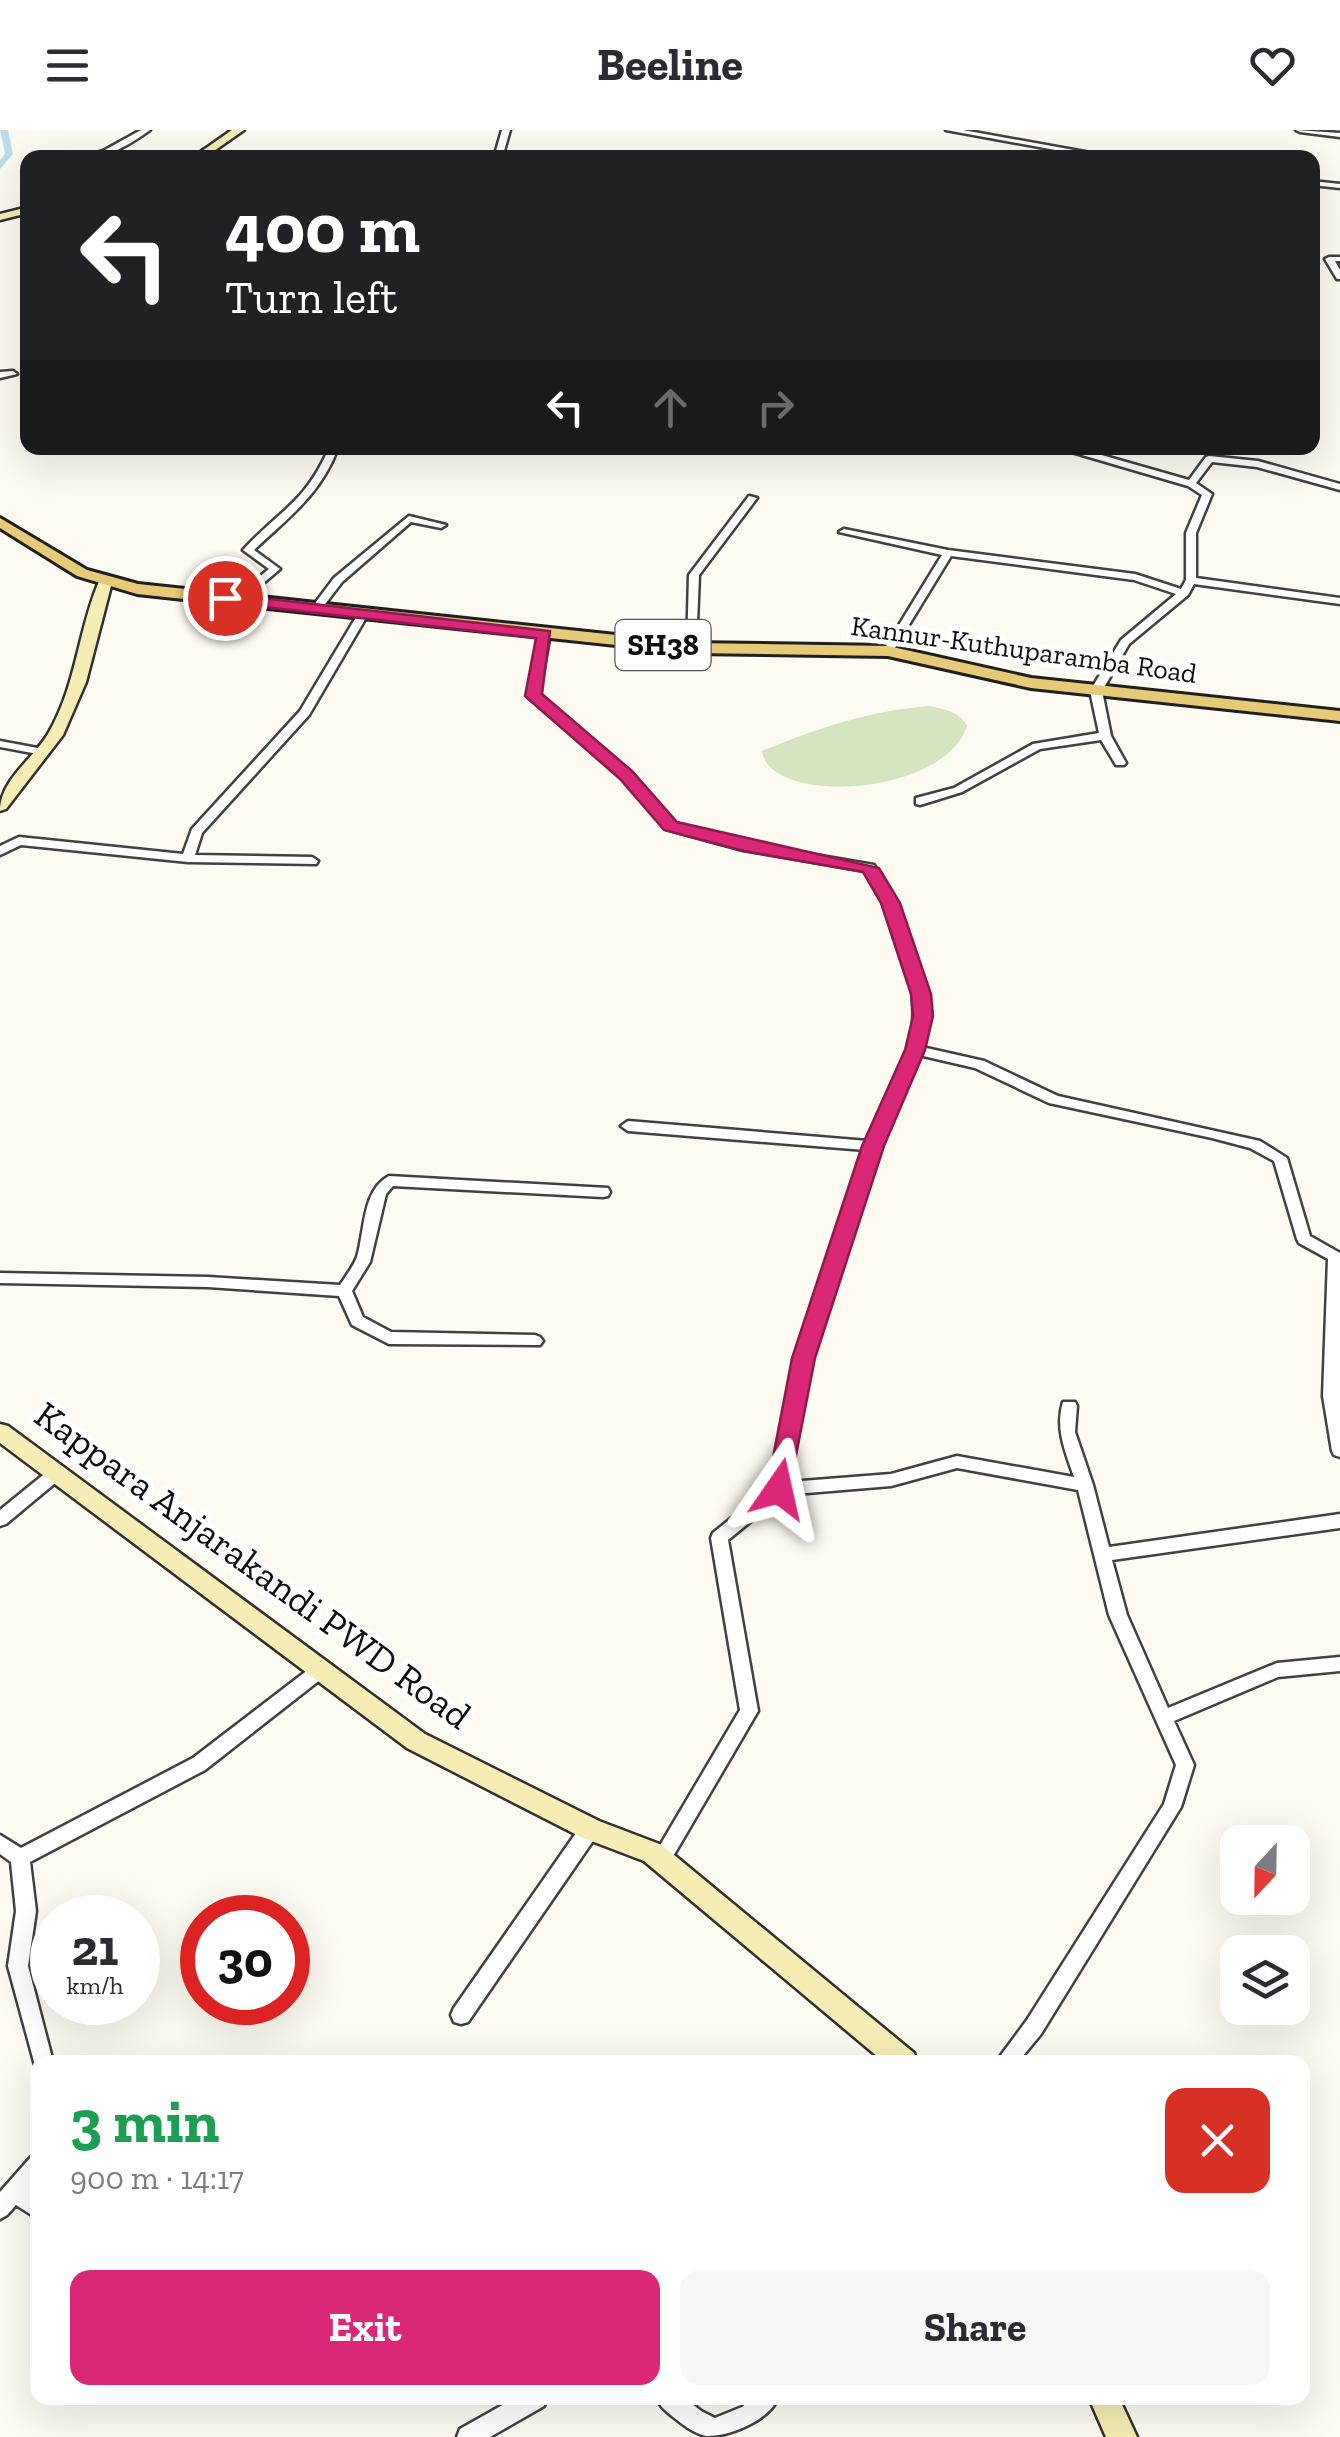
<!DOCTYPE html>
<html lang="en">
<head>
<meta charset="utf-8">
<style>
  body { margin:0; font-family:"Zilla Slab",serif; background:#f7f7f7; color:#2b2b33; height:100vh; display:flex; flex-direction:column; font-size:38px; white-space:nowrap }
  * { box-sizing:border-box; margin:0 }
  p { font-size:32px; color:#7c7c81 }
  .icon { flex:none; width:55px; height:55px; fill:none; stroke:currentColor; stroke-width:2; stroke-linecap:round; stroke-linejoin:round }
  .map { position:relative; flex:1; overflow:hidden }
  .side { position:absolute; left:30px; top:1925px; width:1280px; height:350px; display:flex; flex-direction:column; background:#fff; border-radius:20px; box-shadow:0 10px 40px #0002 }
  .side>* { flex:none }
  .top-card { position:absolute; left:20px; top:20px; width:1300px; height:305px; border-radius:20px; box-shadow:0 10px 40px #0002; background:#202124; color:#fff; overflow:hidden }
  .needle { width:65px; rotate:202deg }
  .fabs { position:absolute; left:1220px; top:1695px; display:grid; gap:20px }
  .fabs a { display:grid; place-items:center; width:90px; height:90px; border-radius:20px; background:#fff; box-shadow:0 10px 40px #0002; font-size:50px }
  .speed { position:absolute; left:30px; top:1765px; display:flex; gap:20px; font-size:50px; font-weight:700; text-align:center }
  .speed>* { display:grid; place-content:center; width:130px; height:130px; border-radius:50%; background:#fff; box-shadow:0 10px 40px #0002; line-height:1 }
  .speed small { font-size:25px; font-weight:400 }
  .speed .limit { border:15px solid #d22; background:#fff; color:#111 }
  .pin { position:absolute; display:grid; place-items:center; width:85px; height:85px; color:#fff; margin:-42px; border:5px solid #fff; border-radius:50%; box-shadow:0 2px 10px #0007 }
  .me { position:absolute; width:110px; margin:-55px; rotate:11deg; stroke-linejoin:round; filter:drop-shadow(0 0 8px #0008) }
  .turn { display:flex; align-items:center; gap:35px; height:210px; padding:0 40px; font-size:45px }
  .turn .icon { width:130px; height:130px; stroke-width:2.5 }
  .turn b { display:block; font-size:70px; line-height:85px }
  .lanes { display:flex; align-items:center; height:95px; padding:0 40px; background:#0003; justify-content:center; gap:50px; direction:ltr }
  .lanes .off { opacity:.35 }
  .round { display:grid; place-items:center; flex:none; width:105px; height:105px; border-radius:20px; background:#f7f7f7 }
  .headline { display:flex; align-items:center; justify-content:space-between; height:170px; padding:0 40px }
  h1 { font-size:60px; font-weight:700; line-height:75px; color:#1e9e55 }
  .cta { display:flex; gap:20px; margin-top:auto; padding:20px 40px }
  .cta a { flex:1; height:115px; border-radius:20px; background:#db2777; color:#fff; font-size:40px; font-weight:700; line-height:115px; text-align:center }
  .cta a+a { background:#f7f7f7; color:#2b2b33 }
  header { display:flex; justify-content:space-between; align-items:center; height:130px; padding:0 40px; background:#fff; font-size:45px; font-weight:700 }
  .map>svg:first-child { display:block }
</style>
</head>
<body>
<header><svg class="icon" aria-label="menu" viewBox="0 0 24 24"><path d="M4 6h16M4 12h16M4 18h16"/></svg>Beeline<svg class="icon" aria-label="heart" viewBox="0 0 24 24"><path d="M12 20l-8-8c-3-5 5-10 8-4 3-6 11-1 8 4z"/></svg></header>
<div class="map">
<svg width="1340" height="2307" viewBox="0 0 1340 2307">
  <rect width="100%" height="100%" fill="#fdfbf1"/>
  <path fill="#d3e4be" d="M 930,576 C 946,580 959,581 967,596 C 945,666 770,677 762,621 C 815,599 872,580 930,576 Z"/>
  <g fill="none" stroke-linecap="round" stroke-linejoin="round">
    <path fill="#bcdcee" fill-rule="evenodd" d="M 0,0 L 8,0 L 13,24 L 0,39 L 0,30 L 5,24 Z"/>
    <defs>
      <path id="minor" d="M 141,0 L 150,0 C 129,15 108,28 82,28 L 105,20 Z
        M 502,0 L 510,0 L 502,28 L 494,28 Z
        M 946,0 L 963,0 L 1118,28 L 1099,28 Z
        M 1296,0 L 1340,3 L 1340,7 L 1300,2 Z
        M 203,20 L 231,26 L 234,28 L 200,24 Z
        M 1312,51 L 1340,54 L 1340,58 L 1312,55 Z
        M 1329,127 L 1340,127 L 1340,131 L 1335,131 L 1340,140 L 1340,149 L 1337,149 L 1325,129 Z
        M 0,242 L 13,241 L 17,244 L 0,248 Z
        M 329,318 L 338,318 C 320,365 290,386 254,420 L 280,439 L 241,472 L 233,472 L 233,468 L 269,439 L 243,420 C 280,380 306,372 329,318 Z
        M 1064,318 L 1077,318 L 1189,350 L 1206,327 L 1209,326 L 1258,331 L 1340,354 L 1340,360 L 1257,337 L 1212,332 L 1196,353 L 1212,364 L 1196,403 L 1196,448 L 1340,468 L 1340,474 L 1194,454 L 1188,465 L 1129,514 L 1102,561 L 1111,606 L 1126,633 L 1124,635 L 1116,635 L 1101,610 L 1040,619 L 962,662 L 920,675 L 916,674 L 916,668 L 954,658 L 1033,614 L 1099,603 L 1090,561 L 1121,510 L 1176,464 L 1134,450 L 951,426 L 893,521 L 888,524 L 883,521 L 942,425 L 839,402 L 844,399 L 948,420 L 1135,444 L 1181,459 L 1186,450 L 1186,403 L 1202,365 L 1188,356 L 1065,320 Z
        M 749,366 L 757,368 L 699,445 L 696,518 L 687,520 L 689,445 Z
        M 409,386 L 446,395 L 441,398 L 411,392 L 342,452 L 319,482 L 311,482 L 310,480 L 334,448 Z
        M 358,484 L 367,486 L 309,585 L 202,703 L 195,725 L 312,727 L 318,731 L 316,734 L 188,732 L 21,715 L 0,725 L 0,716 L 19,707 L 183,724 L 192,699 L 300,581 Z
        M 545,501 L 550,504 L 539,565 L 630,643 L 674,693 L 744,713 L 874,735 C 908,791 932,851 922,917 L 984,931 L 1058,966 L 1260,1011 L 1287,1028 L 1310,1106 L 1340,1123 L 1340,1327 L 1334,1325 L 1332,1321 L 1323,1266 L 1328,1129 L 1299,1113 L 1297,1109 L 1274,1031 L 1250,1018 L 1212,1008 L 1049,973 L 975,938 L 919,925 L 880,1016 L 812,1228 L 789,1352 L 891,1344 L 957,1326 L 1074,1347 C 1065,1321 1055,1298 1063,1272 L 1075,1272 L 1077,1276 L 1075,1302 L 1093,1355 L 1109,1417 L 1340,1384 L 1340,1398 L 1112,1430 L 1127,1485 L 1168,1578 L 1277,1533 L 1340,1527 L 1340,1541 L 1278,1547 L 1174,1591 L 1194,1635 L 1181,1677 L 1041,1904 L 1018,1932 L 996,1932 L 1027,1890 L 1164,1674 L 1176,1635 L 1109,1485 L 1078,1360 L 957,1338 L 891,1356 L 783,1365 L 728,1410 L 758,1581 L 668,1735 L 661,1737 L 654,1735 L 652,1729 L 740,1580 L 711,1408 L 713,1403 L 771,1356 L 796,1228 L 865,1020 L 628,1001 L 621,996 L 628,991 L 868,1011 C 881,983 901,947 909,918 C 925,857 895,793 866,741 L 743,720 L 666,699 L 622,647 L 527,566 L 540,504 Z
        M 0,611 L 43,619 L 49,622 L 43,625 L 0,617 Z
        M 389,1046 L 608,1058 L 610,1062 L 608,1066 L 603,1067 L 393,1056 L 386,1064 L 370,1132 L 352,1161 L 363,1187 L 391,1202 L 535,1205 L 540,1207 L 543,1211 L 540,1215 L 389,1214 L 352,1195 L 339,1166 L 208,1157 L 0,1153 L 0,1143 L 208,1147 L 340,1155 C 346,1146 353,1137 357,1127 C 365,1101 362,1060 389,1046 Z
        M 54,1339 L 60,1341 L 62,1345 L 60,1349 L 6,1394 L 0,1396 L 0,1380 L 48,1341 Z
        M 319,1534 L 325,1536 L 328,1541 L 325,1546 L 205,1640 L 30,1732 L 36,1781 L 28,1836 L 53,1932 L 38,1932 L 36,1939 L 8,1836 L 16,1781 L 11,1732 L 0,1724 L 0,1705 L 21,1718 L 193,1628 L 313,1536 Z
        M 590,1691 L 597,1693 L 599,1699 L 597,1705 L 468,1892 L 461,1894 L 454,1892 L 451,1885 L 454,1878 L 583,1693 Z
        M 38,2024 L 38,2051 L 30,2059 L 38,2065 L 38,2089 L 16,2075 L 7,2085 L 0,2089 L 0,2062 L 31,2027 Z
        M 515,2268 L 547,2268 L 544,2276 L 490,2307 L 457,2307 L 460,2299 Z
        M 657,2268 L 685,2268 L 701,2281 L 715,2288 L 742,2277 L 752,2268 L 778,2268 C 769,2290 730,2307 706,2306 C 693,2303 682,2294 672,2286 C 665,2280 660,2277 657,2268 Z"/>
      <path id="secondary" d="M 232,0 L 244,0 L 204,28 L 192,28 Z
        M 28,77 L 28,83 L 0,90 L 0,84 Z
        M 100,449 L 112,452 L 86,552 L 63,605 L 6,679 L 0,681 C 0,650 33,629 48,604 C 77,555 78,499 100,449 Z
        M 0,1294 L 8,1296 L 425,1604 L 599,1691 L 662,1715 L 914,1923 L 917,1932 L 884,1932 L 644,1731 L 581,1707 L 407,1618 L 0,1313 Z
        M 1089,2268 L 1119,2268 L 1137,2307 L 1106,2307 Z"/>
      <path id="primary" d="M 0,388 L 87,440 L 138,454 L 691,513 L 888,516 L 1031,548 L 1340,581 L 1340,591 L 1031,558 L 888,526 L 691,523 L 137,464 L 77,446 L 0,398 Z"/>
    </defs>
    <use href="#minor" stroke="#414141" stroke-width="5"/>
    <use href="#secondary" stroke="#303030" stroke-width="5"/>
    <use href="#primary" stroke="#1f1f1f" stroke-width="6"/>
    <use href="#minor" fill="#fff" fill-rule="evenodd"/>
    <use href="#secondary" fill="#f5edb4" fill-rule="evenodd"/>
    <use href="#primary" fill="#e7ca77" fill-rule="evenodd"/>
  </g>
  <path fill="#db2777" stroke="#8e194d" stroke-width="2.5" d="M 225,464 L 550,501 L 542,564 L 632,641 L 677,692 L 879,738 L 900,773 L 931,864 L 933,886 L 925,920 L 884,1016 L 815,1228 L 788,1366 L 779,1369 L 767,1359 L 792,1228 L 862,1016 L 905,920 L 913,886 L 911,864 L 881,773 L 863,742 L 744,721 L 664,700 L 620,649 L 525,566 L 536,508 L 220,472 L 220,465 Z"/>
  <g text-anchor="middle" stroke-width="10" stroke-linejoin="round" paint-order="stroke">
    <g font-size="28" fill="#0e0e0e" stroke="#fff">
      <text transform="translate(1024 519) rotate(8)" y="10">Kannur-Kuthuparamba Road</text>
    </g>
    <rect fill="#fff" stroke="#565656" stroke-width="2.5" x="615.5" y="490" width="95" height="50" rx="8"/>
    <g font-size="30" font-weight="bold" fill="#0e0e0e">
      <text x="663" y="525">SH38</text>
    </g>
    <g font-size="38" fill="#0e0e0e" stroke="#fff">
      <text transform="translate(253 1435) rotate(36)" y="13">Kappara Anjarakandi PWD Road</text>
    </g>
  </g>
</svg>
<div class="fabs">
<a><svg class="needle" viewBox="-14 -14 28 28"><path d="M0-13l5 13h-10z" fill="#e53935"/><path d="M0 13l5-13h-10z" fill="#7c7c81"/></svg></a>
<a><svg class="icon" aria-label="layers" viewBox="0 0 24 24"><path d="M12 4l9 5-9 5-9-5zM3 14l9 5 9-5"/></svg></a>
</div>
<div class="speed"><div>21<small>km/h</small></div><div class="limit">30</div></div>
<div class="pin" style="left:225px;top:468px;background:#d93025"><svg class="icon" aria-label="arrive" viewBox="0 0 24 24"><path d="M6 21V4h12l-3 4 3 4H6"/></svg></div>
<svg class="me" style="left:779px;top:1359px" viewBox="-20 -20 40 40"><path d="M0-17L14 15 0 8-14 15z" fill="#db2777" stroke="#fff" stroke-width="4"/></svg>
<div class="top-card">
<div class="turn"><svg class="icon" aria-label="left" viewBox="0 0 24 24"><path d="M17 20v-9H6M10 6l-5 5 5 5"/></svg><div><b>400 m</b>Turn left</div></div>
<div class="lanes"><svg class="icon" aria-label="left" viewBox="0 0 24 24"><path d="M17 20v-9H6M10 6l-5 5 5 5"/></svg><svg class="icon off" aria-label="ahead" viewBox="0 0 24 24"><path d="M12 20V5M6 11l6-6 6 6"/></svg><svg class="icon off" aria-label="right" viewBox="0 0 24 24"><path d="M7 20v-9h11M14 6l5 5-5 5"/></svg></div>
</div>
<section class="side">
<div class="headline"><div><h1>3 min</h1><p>900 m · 14:17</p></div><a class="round" style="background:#d93025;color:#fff"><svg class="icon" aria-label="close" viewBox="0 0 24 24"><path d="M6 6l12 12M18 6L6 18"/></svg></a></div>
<div class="cta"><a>Exit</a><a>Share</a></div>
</section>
</div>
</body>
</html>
